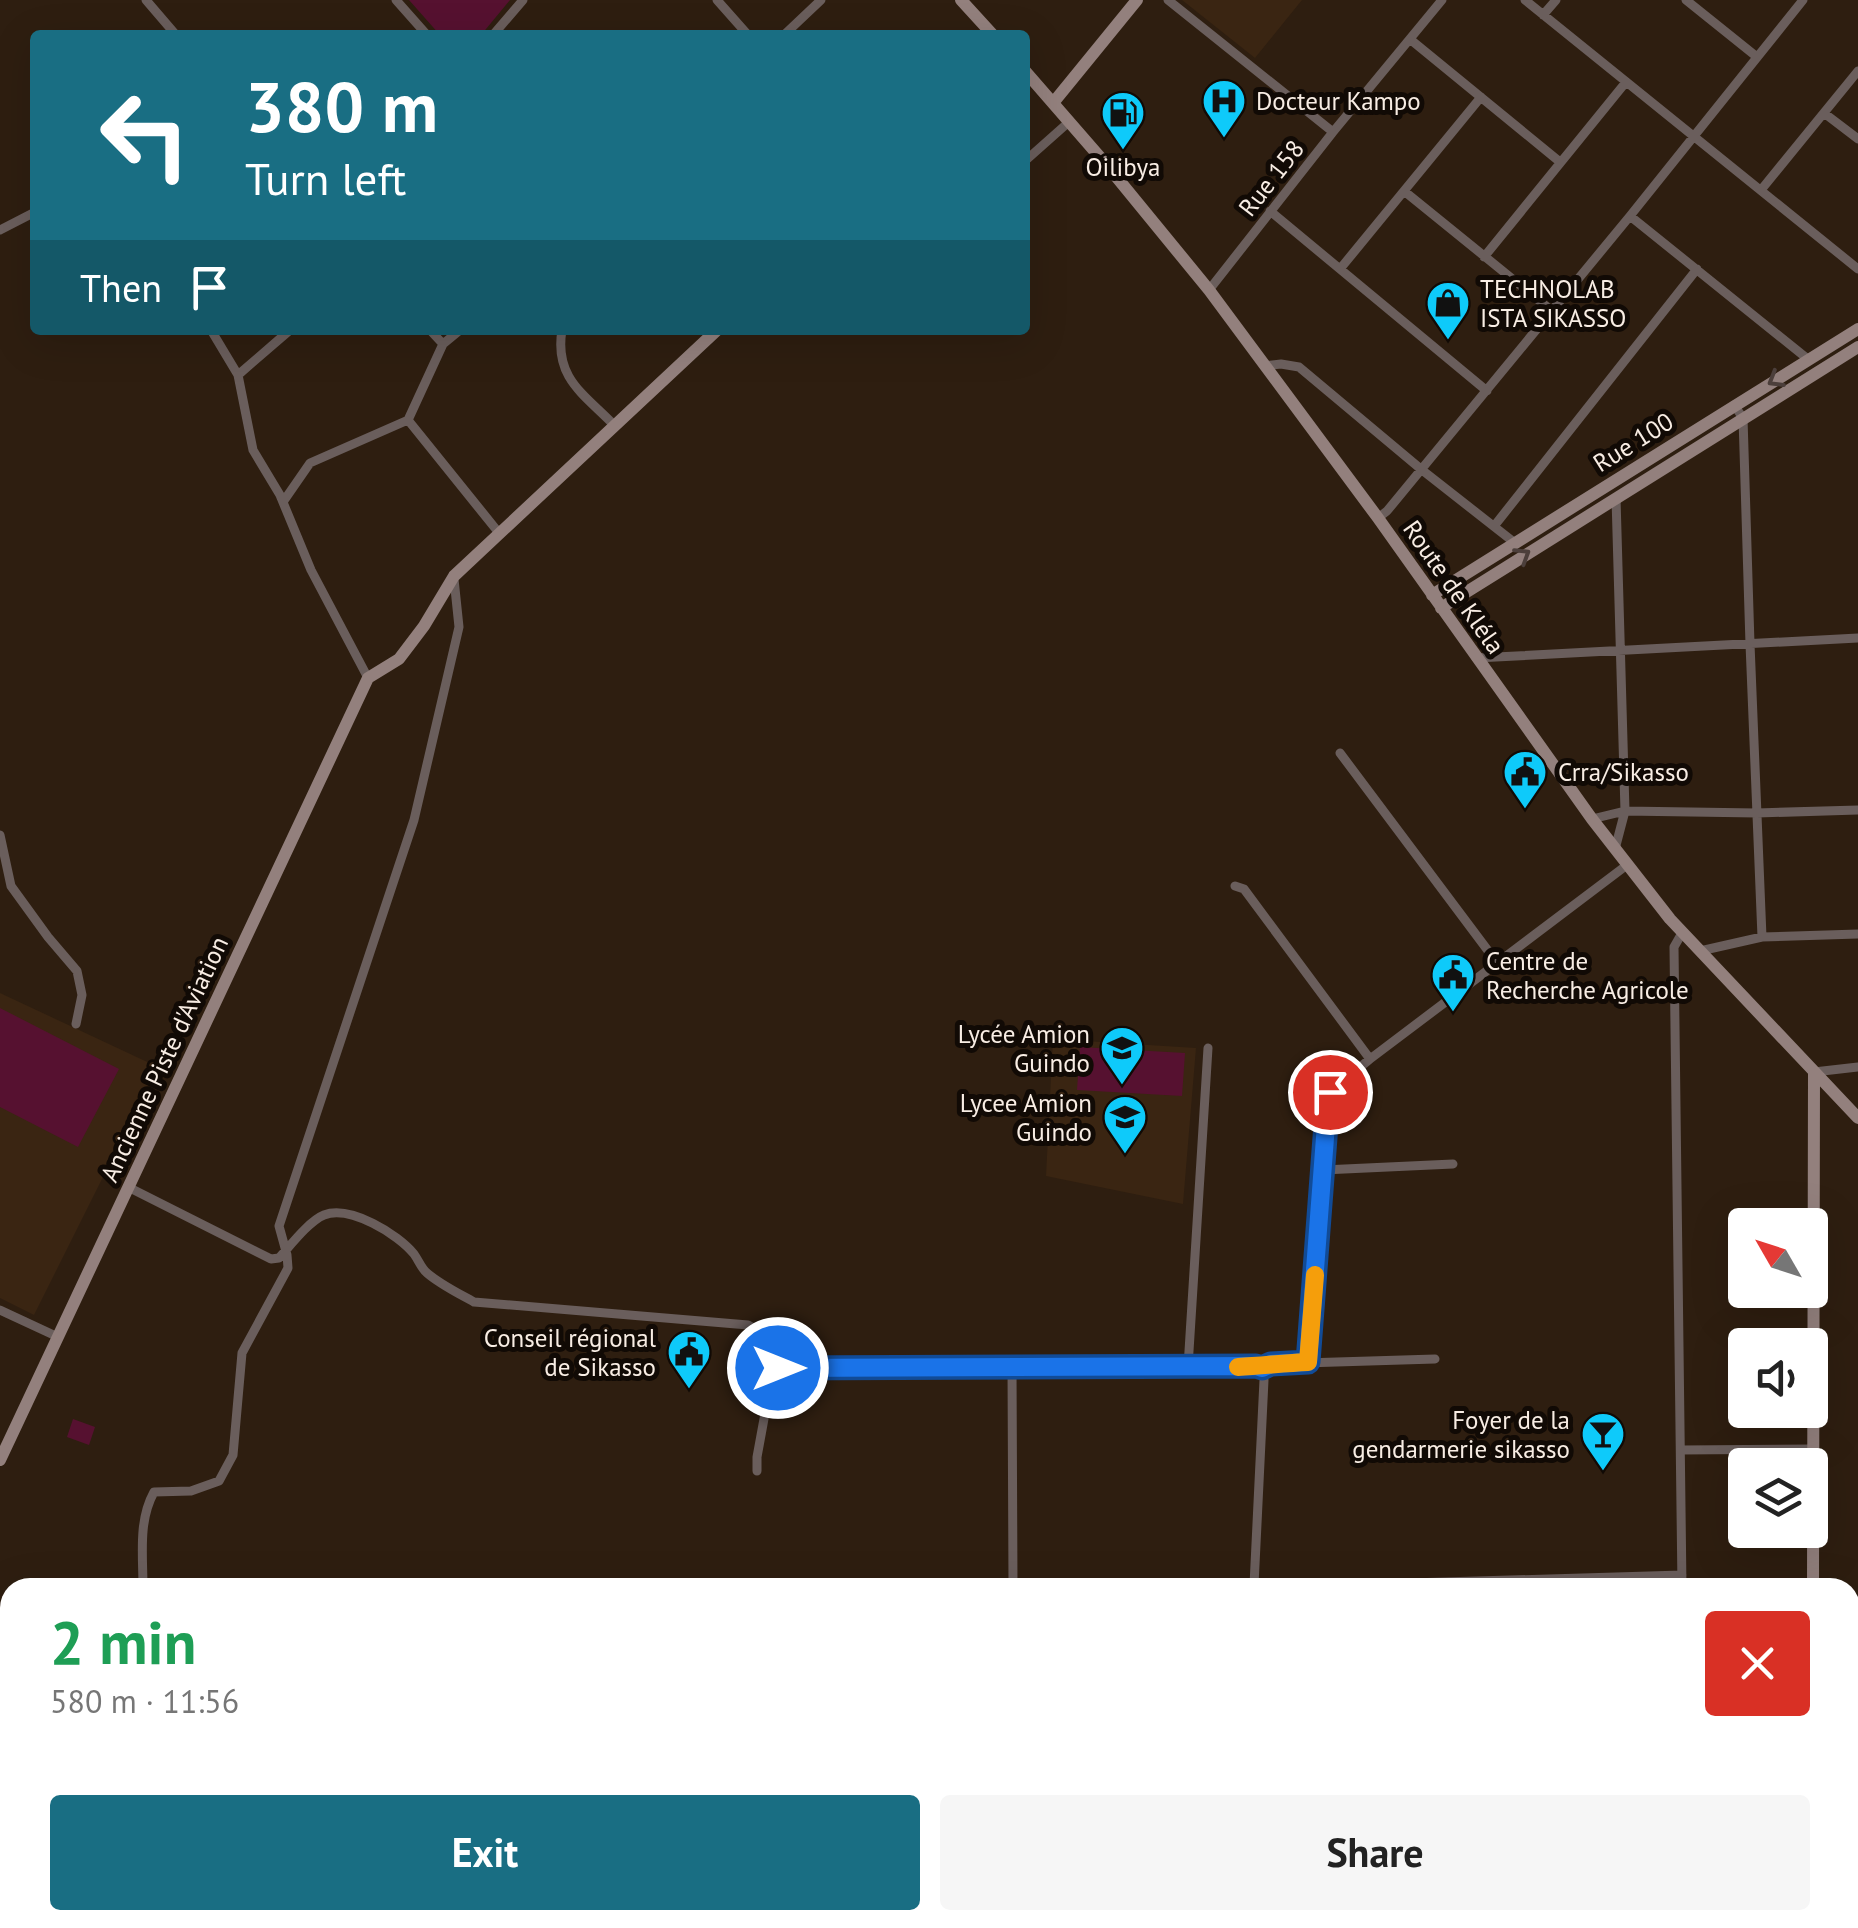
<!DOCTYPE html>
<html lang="en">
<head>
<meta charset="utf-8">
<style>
  body { margin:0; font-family:"PT Sans",sans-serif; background:#f6f6f6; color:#222; height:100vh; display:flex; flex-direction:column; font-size:38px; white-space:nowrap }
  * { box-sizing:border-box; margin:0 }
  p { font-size:32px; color:#767676 }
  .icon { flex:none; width:55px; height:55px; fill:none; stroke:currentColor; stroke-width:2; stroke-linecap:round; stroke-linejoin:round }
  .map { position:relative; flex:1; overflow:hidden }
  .sheet { position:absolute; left:0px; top:1578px; width:1860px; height:352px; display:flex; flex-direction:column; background:#fff; border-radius:30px 30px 0 0; box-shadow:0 10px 40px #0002 }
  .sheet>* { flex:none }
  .hud { position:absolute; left:30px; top:30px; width:1000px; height:305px; border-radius:10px; box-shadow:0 10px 40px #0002; background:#196e83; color:#fff; overflow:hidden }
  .needle { width:65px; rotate:309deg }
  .tools { position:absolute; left:1728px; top:1208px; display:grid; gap:20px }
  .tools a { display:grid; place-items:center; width:100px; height:100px; border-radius:10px; background:#fff; box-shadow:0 10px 40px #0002; font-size:50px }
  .pin { position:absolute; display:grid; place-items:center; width:85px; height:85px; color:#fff; margin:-42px; border:5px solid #fff; border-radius:50%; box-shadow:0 2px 10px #0007 }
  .me { position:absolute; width:110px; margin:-55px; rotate:90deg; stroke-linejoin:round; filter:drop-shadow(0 0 8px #0008) }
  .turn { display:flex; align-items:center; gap:35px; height:210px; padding:0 50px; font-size:45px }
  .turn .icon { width:130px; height:130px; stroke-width:2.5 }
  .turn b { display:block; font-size:70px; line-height:85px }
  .then { display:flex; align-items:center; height:95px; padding:0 50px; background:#0003; gap:20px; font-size:38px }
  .round { display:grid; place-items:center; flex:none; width:105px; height:105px; border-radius:10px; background:#f6f6f6 }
  .summary { display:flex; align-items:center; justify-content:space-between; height:170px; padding:0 50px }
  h1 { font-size:60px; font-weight:600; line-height:75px; color:#1e9e55 }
  .action { display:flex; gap:20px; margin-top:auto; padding:20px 50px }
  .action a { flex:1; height:115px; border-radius:10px; background:#196e83; color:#fff; font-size:40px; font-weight:600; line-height:115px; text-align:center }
  .action a+a { background:#f6f6f6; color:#222 }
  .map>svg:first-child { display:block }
</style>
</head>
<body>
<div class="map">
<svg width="1858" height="1928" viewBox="0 0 1858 1928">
  <rect width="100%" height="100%" fill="#2e1e10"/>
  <path fill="#3a2512" d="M 1182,0 L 1302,0 L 1255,58 Z
    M 0,993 L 158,1067 L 34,1315 L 0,1298 Z
    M 1053,1039 L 1196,1048 L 1183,1204 L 1046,1176 Z
    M 366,1920 L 1675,1920 L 1675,1928 L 366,1928 Z"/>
  <path fill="#561130" d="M 409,0 L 510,0 L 481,35 L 440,35 Z
    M 0,1008 L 119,1069 L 78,1147 L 0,1107 Z
    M 1080,1047 L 1185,1053 L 1182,1096 L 1077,1090 Z
    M 73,1419 L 95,1427 L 89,1445 L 67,1437 Z
    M 1850,1864 L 1858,1865 L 1858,1928 L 1833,1928 L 1833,1920 L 1850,1920 Z"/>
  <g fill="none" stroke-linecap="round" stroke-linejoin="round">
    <path stroke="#0c1400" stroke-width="2.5" d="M 1204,1928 L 1206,1920"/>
    <path stroke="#6a5e5c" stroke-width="9" d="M 146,0 L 176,35
      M 396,0 L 427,35
      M 717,0 L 748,35
      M 1168,0 L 1333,132
      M 1525,0 L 1858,269
      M 1686,0 L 1757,57
      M 1543,15 L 1556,0
      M 493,35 L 523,0
      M 784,35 L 821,0
      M 1411,40 L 1560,162
      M 1824,113 L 1858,139
      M 1025,161 L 1070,121
      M 1761,190 L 1858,71
      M 1404,191 L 1552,311
      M 1270,211 L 1487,391
      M 1630,216 L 1809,360
      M 0,230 L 35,212
      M 1484,257 L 1626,82
      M 1340,269 L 1481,97
      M 1209,290 L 1333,132 L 1442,0
      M 211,330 L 238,375 L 253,450 L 280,495 L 311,570 L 368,678
      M 430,330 L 443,344
      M 562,330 C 554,378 584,394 614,425
      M 1264,366 L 1281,364 L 1299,367 L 1422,470 L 1515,543
      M 238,375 L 290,330
      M 1734,405 L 1743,418 L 1750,644 L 1762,937
      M 408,420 L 499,533
      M 283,502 L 310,463 L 408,420 L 443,344 L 460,330
      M 1378,518 L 1387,511 L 1630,216 L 1803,0
      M 1495,525 L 1697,269
      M 1476,658 L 1858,638
      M 1340,753 L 1498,964
      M 1592,819 L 1625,811 L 1757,813 L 1858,810
      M 0,835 L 11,886 L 48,937 L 77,971 L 82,995 L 76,1024
      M 1615,849 L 1625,811 L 1616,498
      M 1235,886 L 1244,889 L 1370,1059
      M 1700,951 L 1762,937 L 1858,934
      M 1814,1072 L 1858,1067
      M 1323,1170 L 1453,1164
      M 128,1187 L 271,1259 L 279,1258 C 290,1246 309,1221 324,1215 C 350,1205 398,1234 414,1254 C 419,1261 421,1268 427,1273 C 441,1285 458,1293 474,1302 L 748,1325 L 766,1335 L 778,1368 L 768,1397 L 757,1457 L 757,1471
      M 0,1310 L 58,1337
      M 1308,1363 L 1328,1098 L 1330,1092 L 1370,1059 L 1627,865
      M 1012,1367 L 1013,1586
      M 1188,1367 L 1208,1048
      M 778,1368 L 1256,1367 L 1262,1369 L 1271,1364 L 1435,1359
      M 1681,1450 L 1812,1449
      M 1254,1585 L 1264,1380 L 1262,1369
      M 143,1588 C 143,1555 138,1521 154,1492 L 191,1491 L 219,1481 L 233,1455 L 242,1353 L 288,1268 L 287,1255 L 279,1226 L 414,820 L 459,627 L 454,579
      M 888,1588 L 1410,1583 L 1682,1575
      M 1682,1588 L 1674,947 L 1682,933
      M 1850,1720 L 1858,1720
      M 0,1841 L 10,1842
      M 0,1906 L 10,1889
      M 357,1920 L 357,1928
      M 1686,1920 L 1687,1928"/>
    <path stroke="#93807d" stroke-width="12" d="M 961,0 L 993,35
      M 1025,71 L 1105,163 L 1209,290 L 1378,518 L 1592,819 L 1670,919 L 1858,1118
      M 1053,103 L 1137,0
      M 1432,595 L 1858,329
      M 1441,608 L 1858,347
      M 0,1460 L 368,678 L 399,659 L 424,626 L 454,576 L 717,330
      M 1813,1588 L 1814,1072
      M 1816,1920 L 1816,1928"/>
  </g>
  <defs><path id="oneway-chevron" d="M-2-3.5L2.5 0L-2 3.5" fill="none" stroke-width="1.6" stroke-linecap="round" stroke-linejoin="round" transform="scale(2.5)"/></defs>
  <g stroke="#4c3f3b">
    <use href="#oneway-chevron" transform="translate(1775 380) rotate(149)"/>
    <use href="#oneway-chevron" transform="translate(1523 555) rotate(-32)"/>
  </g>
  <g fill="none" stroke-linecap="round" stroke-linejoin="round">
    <defs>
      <path id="route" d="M 778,1368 L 1256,1366 L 1262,1368 L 1271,1364 L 1308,1362 L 1328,1098 L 1330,1092"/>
    </defs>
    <use href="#route" stroke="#114b97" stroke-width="25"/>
    <use href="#route" stroke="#1a73e8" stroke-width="18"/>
    <path stroke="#f59e0b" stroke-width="18" d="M 1238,1367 C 1262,1366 1283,1363 1308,1362 L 1315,1275"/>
  </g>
  <defs>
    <symbol id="hospital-pin" viewBox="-11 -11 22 30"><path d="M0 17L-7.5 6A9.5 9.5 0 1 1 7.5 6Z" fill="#0ecafa" stroke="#110a05"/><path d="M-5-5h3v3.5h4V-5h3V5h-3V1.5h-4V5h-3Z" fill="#111"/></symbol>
    <symbol id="fuel-pin" viewBox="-11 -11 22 30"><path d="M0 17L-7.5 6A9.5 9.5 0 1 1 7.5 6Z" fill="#0ecafa" stroke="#110a05"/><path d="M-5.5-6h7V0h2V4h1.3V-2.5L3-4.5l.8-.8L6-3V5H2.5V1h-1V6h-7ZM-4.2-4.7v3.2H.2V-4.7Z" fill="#111"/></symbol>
    <symbol id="shop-pin" viewBox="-11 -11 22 30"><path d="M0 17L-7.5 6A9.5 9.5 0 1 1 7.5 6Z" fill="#0ecafa" stroke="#110a05"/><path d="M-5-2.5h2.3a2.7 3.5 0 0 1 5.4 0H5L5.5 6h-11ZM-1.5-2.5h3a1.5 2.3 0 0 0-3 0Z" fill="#111"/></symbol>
    <symbol id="civic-pin" viewBox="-11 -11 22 30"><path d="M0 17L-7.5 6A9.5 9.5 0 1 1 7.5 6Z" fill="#0ecafa" stroke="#110a05"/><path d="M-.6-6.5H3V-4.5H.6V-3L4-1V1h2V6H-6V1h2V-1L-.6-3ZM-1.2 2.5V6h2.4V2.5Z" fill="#111"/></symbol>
    <symbol id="school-pin" viewBox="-11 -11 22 30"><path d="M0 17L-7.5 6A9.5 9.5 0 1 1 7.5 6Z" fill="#0ecafa" stroke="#110a05"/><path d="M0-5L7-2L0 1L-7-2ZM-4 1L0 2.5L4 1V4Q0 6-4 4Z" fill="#111"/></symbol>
    <symbol id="bar-pin" viewBox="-11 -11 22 30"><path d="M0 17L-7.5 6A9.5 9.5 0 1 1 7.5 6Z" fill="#0ecafa" stroke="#110a05"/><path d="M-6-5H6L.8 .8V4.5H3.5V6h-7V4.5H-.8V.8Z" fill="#111"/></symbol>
  </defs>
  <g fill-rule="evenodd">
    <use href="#hospital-pin" x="1199" y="76" width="50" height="68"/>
    <use href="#fuel-pin" x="1098" y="88" width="50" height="68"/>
    <use href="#shop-pin" x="1423" y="278" width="50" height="68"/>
    <use href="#civic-pin" x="1500" y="747" width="50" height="68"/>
    <use href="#civic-pin" x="1428" y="950" width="50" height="68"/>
    <use href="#school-pin" x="1097" y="1023" width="50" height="68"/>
    <use href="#school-pin" x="1100" y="1092" width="50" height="68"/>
    <use href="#civic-pin" x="664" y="1327" width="50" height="68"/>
    <use href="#bar-pin" x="1578" y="1409" width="50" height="68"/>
  </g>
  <g text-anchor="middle" stroke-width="10" stroke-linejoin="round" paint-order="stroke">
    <g font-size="25" fill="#f8ede4" stroke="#110a05" text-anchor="start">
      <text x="1256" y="110">Docteur Kampo</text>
      <text x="1123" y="176" text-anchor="middle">Oilibya</text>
      <text x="1480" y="298">TECHNOLAB<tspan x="1480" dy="29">ISTA SIKASSO</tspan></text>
      <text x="1558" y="781">Crra/Sikasso</text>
      <text x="1486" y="970">Centre de<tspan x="1486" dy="29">Recherche Agricole</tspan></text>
      <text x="1090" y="1043" text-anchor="end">Lycée Amion<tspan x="1090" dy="29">Guindo</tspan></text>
      <text x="1092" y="1112" text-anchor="end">Lycee Amion<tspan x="1092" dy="29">Guindo</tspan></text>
      <text x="656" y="1347" text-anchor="end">Conseil régional<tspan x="656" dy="29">de Sikasso</tspan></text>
      <text x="1570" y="1429" text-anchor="end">Foyer de la<tspan x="1570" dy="29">gendarmerie sikasso</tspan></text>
    </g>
    <g font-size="25" fill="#f8ede4" stroke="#110a05">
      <text transform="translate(1271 178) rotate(-52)" y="9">Rue 158</text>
      <text transform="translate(1633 442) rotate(-32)" y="9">Rue 100</text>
      <text transform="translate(1454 587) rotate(55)" y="9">Route de Kléla</text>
      <text transform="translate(164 1059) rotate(-65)" y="9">Ancienne Piste d'Aviation</text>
    </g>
  </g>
</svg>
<div class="tools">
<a><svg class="needle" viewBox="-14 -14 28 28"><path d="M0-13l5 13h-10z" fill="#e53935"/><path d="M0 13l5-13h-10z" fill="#767676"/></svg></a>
<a><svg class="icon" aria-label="sound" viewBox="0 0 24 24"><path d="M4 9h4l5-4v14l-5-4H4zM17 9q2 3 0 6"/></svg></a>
<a><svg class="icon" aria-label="layers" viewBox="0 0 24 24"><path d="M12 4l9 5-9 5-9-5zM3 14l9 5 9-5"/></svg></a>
</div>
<div class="pin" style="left:1330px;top:1092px;background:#d93025"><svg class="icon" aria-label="arrive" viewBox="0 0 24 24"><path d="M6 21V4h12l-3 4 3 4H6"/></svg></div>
<svg class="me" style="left:778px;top:1368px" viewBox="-20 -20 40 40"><circle r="17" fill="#1a73e8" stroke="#fff" stroke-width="3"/><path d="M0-11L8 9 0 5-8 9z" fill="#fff"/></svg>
<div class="hud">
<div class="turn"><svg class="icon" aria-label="left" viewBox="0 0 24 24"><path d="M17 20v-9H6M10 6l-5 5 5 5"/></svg><div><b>380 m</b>Turn left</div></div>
<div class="then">Then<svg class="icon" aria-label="arrive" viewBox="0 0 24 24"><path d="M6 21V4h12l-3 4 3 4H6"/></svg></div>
</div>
<section class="sheet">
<div class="summary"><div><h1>2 min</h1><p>580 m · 11:56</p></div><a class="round" style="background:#d93025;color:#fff"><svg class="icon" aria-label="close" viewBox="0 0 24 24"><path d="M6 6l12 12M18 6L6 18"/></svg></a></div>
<div class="action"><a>Exit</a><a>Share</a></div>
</section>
</div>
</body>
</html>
